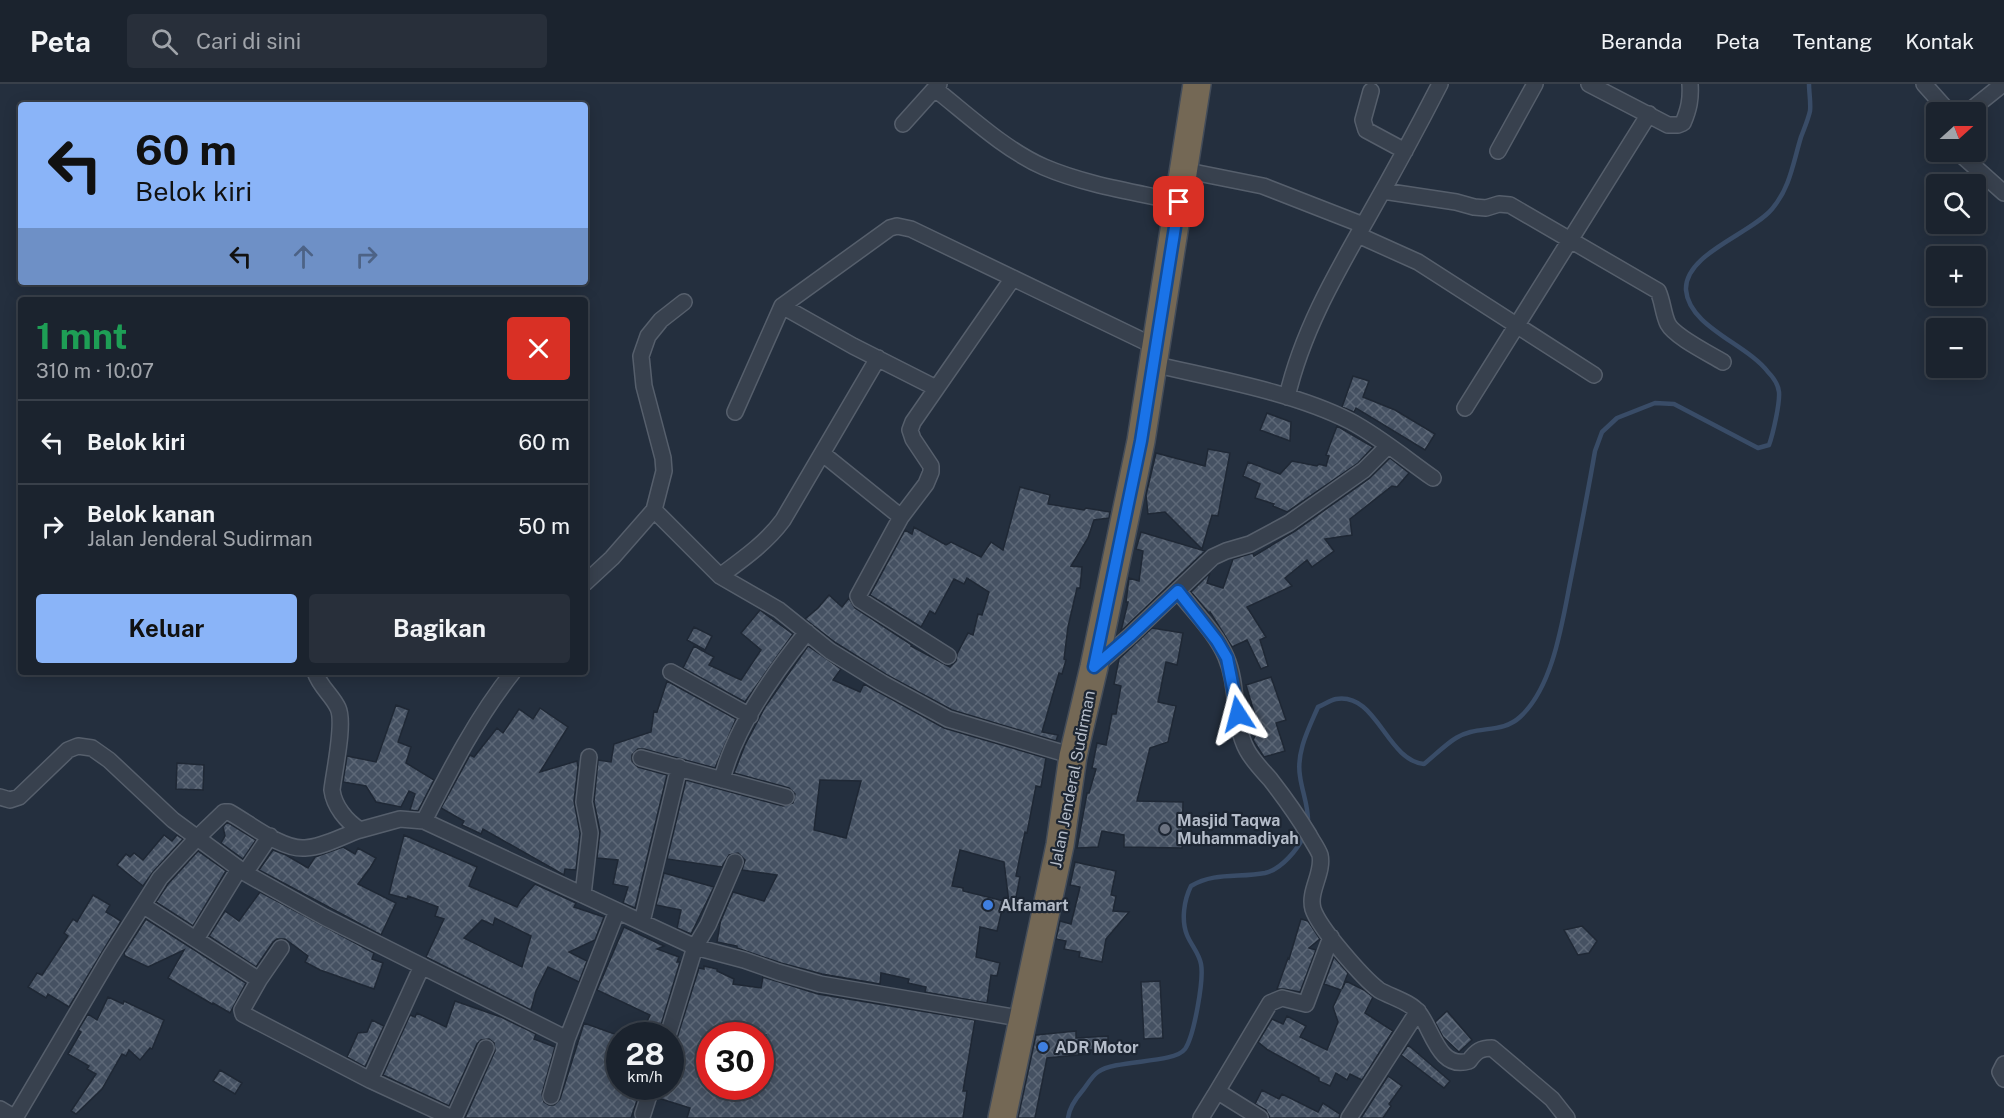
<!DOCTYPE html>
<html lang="id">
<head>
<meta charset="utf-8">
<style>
  body { margin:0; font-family:"Public Sans",sans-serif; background:#282f3a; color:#f1f3f6; height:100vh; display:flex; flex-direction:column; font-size:22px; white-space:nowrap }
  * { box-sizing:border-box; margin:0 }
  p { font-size:20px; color:#a0a4aa }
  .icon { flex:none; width:33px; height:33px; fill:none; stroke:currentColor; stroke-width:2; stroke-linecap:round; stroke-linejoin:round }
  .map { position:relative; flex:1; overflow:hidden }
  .panel { position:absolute; left:18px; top:213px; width:570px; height:378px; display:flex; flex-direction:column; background:#1b232e; border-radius:6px; box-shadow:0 3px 15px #0003,0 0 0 2px #39404a }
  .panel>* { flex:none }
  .banner { position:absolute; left:18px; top:18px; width:570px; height:183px; border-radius:6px; box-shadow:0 3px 15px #0003,0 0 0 2px #39404a; background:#8ab4f8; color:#111; overflow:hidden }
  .needle { width:39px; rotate:69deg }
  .buttons { position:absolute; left:1926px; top:18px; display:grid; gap:12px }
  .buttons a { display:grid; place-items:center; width:60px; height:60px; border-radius:6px; background:#1b232e; box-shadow:0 3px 15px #0003,0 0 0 2px #39404a; font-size:30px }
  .speed { position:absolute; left:606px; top:938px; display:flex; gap:12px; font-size:30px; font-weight:700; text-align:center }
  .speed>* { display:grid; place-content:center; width:78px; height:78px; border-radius:50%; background:#1b232e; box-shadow:0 3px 15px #0003,0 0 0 2px #39404a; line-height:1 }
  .speed small { font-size:15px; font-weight:400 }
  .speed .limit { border:9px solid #d22; background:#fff; color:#111 }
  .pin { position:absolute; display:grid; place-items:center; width:51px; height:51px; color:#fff; margin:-26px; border-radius:12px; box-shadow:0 3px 9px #0006 }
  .me { position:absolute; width:66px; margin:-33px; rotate:351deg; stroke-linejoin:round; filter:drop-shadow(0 0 4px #0008) }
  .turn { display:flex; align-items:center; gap:21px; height:126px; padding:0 18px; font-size:27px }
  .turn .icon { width:78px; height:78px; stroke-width:2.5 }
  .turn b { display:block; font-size:42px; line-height:51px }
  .lanes { display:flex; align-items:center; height:57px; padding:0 18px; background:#0003; justify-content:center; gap:30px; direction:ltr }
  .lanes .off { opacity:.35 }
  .round { display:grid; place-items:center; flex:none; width:63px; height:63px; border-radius:6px; background:#282f3a }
  .summary { display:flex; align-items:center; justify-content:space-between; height:102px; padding:0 18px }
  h1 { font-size:36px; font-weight:700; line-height:45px; color:#1e9e55 }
  .button { display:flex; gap:12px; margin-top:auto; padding:12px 18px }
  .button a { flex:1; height:69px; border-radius:6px; background:#8ab4f8; color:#111; font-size:24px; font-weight:700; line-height:69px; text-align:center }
  .button a+a { background:#282f3a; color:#f1f3f6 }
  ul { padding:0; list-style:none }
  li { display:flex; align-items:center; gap:18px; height:84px; padding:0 18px; border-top:2px solid #39404a }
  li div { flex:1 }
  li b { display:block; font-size:22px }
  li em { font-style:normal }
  header { display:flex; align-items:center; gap:36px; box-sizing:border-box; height:84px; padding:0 30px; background:#1b232e; border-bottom:2px solid #39404a }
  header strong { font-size:28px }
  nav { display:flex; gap:33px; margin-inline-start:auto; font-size:21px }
  .search { width:420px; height:54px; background:#282f3a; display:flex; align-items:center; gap:15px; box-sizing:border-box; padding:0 21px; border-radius:6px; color:#a0a4aa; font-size:22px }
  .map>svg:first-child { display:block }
</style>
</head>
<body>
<header>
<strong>Peta</strong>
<div class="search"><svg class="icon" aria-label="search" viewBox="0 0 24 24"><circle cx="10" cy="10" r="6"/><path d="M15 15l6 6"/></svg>Cari di sini</div>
<nav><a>Beranda</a><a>Peta</a><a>Tentang</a><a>Kontak</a></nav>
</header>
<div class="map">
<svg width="2004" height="1034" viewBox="0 0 2004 1034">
  <defs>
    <pattern id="building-cross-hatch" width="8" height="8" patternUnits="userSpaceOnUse" patternTransform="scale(1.5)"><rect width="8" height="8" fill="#455162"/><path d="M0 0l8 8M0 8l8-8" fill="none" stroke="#5d6877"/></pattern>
  </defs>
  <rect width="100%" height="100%" fill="#242f3e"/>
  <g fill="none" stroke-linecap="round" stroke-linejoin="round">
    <path stroke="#394c67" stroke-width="4.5" d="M 1308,740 C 1309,723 1302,708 1300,692 C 1296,668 1309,644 1318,623 C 1324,621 1330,616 1336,615 C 1377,608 1386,676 1424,680 C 1434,672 1446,660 1456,654 C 1476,641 1502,650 1520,633 C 1555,601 1563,532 1572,489 C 1580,448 1588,408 1595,367 L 1602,348 L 1617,334 L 1655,319 L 1674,320 L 1758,364 L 1769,361 C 1773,350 1780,319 1779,308 C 1778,300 1773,293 1768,288 C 1747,260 1689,243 1686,206 C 1684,170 1751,150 1772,125 C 1790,104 1793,79 1801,53 C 1804,45 1808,36 1810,27 C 1811,19 1809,8 1809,0
      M 1068,1034 C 1069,1024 1077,1013 1083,1006 C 1087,1001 1092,992 1098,988 C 1116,975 1174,980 1185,965 C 1194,952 1204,896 1201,880 C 1199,869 1191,861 1187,851 C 1181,836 1184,816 1191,802 C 1214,788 1239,794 1265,789 C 1282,785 1298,765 1305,750"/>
  </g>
  <path fill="url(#building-cross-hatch)" stroke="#1f2835" stroke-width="1.5" fill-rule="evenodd" d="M 1353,292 L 1369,297 L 1363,313 L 1395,326 L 1435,350 L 1425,366 L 1356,324 L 1354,328 L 1342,323 Z
    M 1267,329 L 1291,338 L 1290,357 L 1260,346 Z
    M 1337,342 L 1373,363 L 1358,379 L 1287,428 L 1273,422 L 1274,420 L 1255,414 L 1260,400 L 1243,392 L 1248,378 L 1280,390 L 1292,377 L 1317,382 L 1319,380 L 1326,382 L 1329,372 L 1326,371 Z
    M 1208,365 L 1230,369 L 1218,432 L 1212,431 L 1202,465 L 1165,428 L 1148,430 L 1146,411 L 1156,369 L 1205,382 Z
    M 1390,374 L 1409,389 L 1397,403 L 1392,402 L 1350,435 L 1352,451 L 1325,455 L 1334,467 L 1312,483 L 1307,476 L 1285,494 L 1292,502 L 1247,523 L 1266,553 L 1260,556 L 1268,582 L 1261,585 L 1247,556 L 1232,563 L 1210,528 L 1209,529 L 1191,508 L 1210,489 L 1207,499 L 1223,504 L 1233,475 L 1253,469 L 1254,472 L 1295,447 L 1370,394 Z
    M 1020,403 L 1050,411 L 1048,420 L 1084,426 L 1086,424 L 1110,428 L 1109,434 L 1094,436 L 1088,454 L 1071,482 L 1082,483 L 1080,504 L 1077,504 L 1068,543 L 1064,575 L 1066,576 L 1062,590 L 1059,589 L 1042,648 L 1058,651 L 1056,657 L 952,626 L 887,591 L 836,559 L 805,535 L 818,524 L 829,511 L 842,523 L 849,514 L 855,524 L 912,561 L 911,562 L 950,583 L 956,577 L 957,570 L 968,549 L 973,551 L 978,530 L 982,531 L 989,508 L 967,494 L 964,500 L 954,495 L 935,530 L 930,527 L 921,543 L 870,511 L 905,446 L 912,450 L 914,443 L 946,461 L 951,458 L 981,473 L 991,458 L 1003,466 Z
    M 1141,448 L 1205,467 L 1121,547 L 1128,518 L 1126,518 L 1129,494 L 1139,497 L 1143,467 L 1136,465 Z
    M 760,526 L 793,550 L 745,618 L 683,584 L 694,562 L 714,573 L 709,581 L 741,596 L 761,566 L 741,549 Z
    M 694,543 L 712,552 L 705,566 L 687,556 Z
    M 1152,544 L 1183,549 L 1177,581 L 1166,578 L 1158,618 L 1176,622 L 1168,658 L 1150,664 L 1137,717 L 1183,718 L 1182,764 L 1124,763 L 1124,751 L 1102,747 L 1098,763 L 1077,764 L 1087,709 L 1089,709 L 1096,685 L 1092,684 L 1097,659 L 1106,661 L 1112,630 L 1116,630 L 1121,602 L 1114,600 L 1119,575 Z
    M 808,562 L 841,585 L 833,596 L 860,608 L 864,600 L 944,644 L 1046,674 L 1041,703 L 1036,702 L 1027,749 L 1025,748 L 1019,777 L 1016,792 L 1020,793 L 1013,828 L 1010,827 L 1004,778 L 960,766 L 952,802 L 963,804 L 963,807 L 1004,817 L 997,847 L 980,843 L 976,873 L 1000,879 L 997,892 L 991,891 L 987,919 L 925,908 L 926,903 L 908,899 L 909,895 L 881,889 L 880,900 L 822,890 L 781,879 L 737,864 L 737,862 L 717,858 L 720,840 L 719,841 L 733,808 L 764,817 L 777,791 L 742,786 L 745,776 L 738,769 L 729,771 L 722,783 L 667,775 L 686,696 L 783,722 L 793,719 L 795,710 L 789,704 L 734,689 L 745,661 L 765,623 ZM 820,696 L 861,697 L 846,754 L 814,746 Z
    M 1271,593 L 1286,636 L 1276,639 L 1285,667 L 1264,673 L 1253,656 L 1259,645 L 1246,601 Z
    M 667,597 L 736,635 L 715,684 L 644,665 L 638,665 L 632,671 L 632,677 L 638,683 L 667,691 L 635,824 L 623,819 L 628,803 L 613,800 L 618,776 L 597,774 L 600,747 L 594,718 L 598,676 L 611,678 L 614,660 L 651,648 L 654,627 L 657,628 Z
    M 396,621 L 409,626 L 398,658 L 411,663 L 406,679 L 434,696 L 418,727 L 410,726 L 415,710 L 409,707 L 401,723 L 376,718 L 366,702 L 343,698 L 347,672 L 376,678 Z
    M 540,624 L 568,643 L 540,688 L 577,677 L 578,683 L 574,717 L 580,749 L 576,786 L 565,785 L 564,791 L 483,745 L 481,750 L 462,741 L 464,737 L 441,724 L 470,671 L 474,673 L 497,644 L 503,649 L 519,625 L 533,635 Z
    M 177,679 L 204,681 L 203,706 L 176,705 Z
    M 227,738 L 256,756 L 243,775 L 221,759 L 225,752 L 223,743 Z
    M 164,751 L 172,757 L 177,751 L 183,755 L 153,788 L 143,802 L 117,781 L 126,770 L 130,773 L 134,769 L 143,776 Z
    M 404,751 L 477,783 L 469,802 L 517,823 L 521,816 L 535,800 L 576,819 L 574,823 L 604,833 L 595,856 L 569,868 L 587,877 L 579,898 L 548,883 L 536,907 L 531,926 L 426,873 L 444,835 L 435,832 L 438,823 L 408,812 L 407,815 L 389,810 ZM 495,834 L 531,852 L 522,883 L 464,854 L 482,836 L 493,841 Z
    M 343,763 L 355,770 L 358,764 L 376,774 L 370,784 L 358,800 L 396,819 L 381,851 L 259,786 L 273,766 L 286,771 L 308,784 L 315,773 Z
    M 198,767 L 226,787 L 193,842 L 156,818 L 168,800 Z
    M 1075,778 L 1116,787 L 1111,811 L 1116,812 L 1113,827 L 1129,828 L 1106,855 L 1102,878 L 1079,873 L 1080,868 L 1064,865 L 1066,857 L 1056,855 L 1060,837 L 1071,840 L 1080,803 L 1070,801 Z
    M 664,789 L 714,803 L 691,850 L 677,844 L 681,826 L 656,821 Z
    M 260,808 L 374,869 L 372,875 L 383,879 L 374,905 L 320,886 L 305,878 L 308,872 L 285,855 L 277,855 L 273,858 L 256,883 L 209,852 L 225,827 L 239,837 Z
    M 93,811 L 110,821 L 106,828 L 121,837 L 69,923 L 48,910 L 46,914 L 28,903 L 37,889 L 42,891 L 68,852 L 64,849 L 73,835 L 77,838 Z
    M 146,835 L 246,899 L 230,929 L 213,919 L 212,920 L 168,894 L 184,866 L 148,883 L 125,872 L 124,869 Z
    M 1301,835 L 1308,837 L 1320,855 L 1309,864 L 1316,866 L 1300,908 L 1284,905 L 1277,905 L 1288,874 L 1289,875 Z
    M 1582,842 L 1597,857 L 1589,869 L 1578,871 L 1564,846 Z
    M 624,843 L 664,862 L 657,865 L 679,873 L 677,878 L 680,878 L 658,951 L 641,951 L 650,931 L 597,906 Z
    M 1334,873 L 1348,889 L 1342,905 L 1346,897 L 1364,906 L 1373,913 L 1365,929 L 1393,947 L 1362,996 L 1350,990 L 1347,996 L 1336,989 L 1330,1002 L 1319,997 L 1319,994 L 1268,966 L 1258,958 L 1272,935 L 1283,940 L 1287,932 L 1306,942 L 1300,953 L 1327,966 L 1338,938 L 1333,923 L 1341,906 L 1324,900 Z
    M 704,882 L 717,885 L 717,887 L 734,895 L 733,900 L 761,904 L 763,893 L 818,910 L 975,936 L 963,1007 L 967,1007 L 963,1034 L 687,1034 L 690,1024 L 658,1014 L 662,1002 L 670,1002 L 670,971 L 674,960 L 672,960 L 677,954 L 699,884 L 704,885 ZM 710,951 L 766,951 L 760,990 L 760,1005 L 738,1002 L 710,1002 Z
    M 1160,897 L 1163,954 L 1144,955 L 1141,898 Z
    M 108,913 L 123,920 L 124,917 L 164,936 L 152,965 L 150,964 L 140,976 L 129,966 L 126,972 L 122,970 L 102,1005 L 76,1030 L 71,1027 L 96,990 L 87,985 L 89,982 L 68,970 L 81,948 L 78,946 L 88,930 L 97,936 Z
    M 455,917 L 501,933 L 536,950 L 534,955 L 555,963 L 542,1010 L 544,1018 L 549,1021 L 554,1021 L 560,1015 L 584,939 L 620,952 L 620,1002 L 642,1002 L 631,1034 L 465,1034 L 495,967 L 494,959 L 489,955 L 481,956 L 477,960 L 449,1022 L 383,991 L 410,931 L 415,933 L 417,929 L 446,943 Z
    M 1447,927 L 1472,956 L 1459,968 L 1443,953 L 1435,938 Z
    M 372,936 L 384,942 L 365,983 L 347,973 L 358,949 L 367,948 Z
    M 1076,947 L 1076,954 L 1108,952 L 1108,966 L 1088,966 L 1088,970 L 1047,974 L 1035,1034 L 1018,1034 L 1036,951 Z
    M 1408,961 L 1450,997 L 1444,1004 L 1401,971 Z
    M 220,986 L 242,999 L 235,1010 L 213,997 Z
    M 1388,992 L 1402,1002 L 1389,1020 L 1391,1022 L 1383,1034 L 1361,1034 Z
    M 1262,1006 L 1279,1015 L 1282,1010 L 1318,1028 L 1323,1019 L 1340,1030 L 1339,1034 L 1270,1034 L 1266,1026 L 1255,1020 Z"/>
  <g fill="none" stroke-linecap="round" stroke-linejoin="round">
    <defs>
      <path id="street" d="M 1589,0 L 1668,41 L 1678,41 L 1683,39 C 1689,25 1691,15 1690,0
        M 1924,0 L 1949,28
        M 935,5 C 968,31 1005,66 1044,83 C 1086,101 1134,108 1179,118
        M 1371,7 L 1363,36 L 1366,46 L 1405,67
        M 1968,28 L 2003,0
        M 903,40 L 939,0
        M 1498,67 L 1535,0
        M 1958,68 L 2004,109
        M 1183,86 L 1263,102 L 1363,141
        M 1383,107 L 1456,118 L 1474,123 L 1486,124 L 1499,120 L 1510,121 L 1658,207 C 1663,218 1663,230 1668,240 C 1675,253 1710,270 1723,278
        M 1358,151 L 1418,178 L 1594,291
        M 782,222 L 853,262 L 936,304
        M 1153,280 C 1216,295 1293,308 1350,337 C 1380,353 1406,375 1433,394
        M 1287,313 C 1302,248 1335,191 1368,133 C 1393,89 1417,45 1440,0
        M 1465,324 L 1649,30
        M 735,328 L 782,222 L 890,144 L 897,142 L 911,145 L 1156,263
        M 823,370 L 901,433
        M 654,426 L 720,492 L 779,526 L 830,567 L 882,599 L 948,635 L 1073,672
        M 720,492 C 743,475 766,459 783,436 L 878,274
        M 585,499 L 612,474 L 654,426 L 664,387 L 663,374 L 644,302 L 641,272 L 648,252 L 661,236 L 684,218
        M 1178,507 C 1194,528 1216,549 1226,573 C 1239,603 1232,638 1247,666 C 1253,677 1262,686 1270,695 C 1284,713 1297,731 1309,751 C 1312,757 1318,765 1320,771 C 1324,789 1308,807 1313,825 C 1319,844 1363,894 1379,906 C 1391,913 1411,918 1419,929 C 1433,947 1439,986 1469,977 C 1476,967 1481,964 1492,964 L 1552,1015 L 1567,1034
        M 948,572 L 860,516 L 858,512 L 901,433 L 926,400 L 931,388 L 931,382 L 913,355 L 910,346 L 913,338 L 1013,194
        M 1097,581 L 1130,552 L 1213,473 L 1226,467 L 1250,460 L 1289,439 L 1364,386 L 1388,362
        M 315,588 C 320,603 332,611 338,624 C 345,639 334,688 332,706 C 334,722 346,737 360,746 L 400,735 L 424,737 L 695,863 L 744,876 L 778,888 L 820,900 L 1025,935
        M 671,588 L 750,632
        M 641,674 L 786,713
        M 722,696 C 734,645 774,589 807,548
        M 0,713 L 10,716 L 19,713 L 68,666 L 78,662 L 92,664 L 109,676 L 173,736 L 245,789 L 324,833 L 567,955
        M 424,737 C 450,686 477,633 513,588
        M 245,789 L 270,752
        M 583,811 L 590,749 L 584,718 L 589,673
        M 144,822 L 259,896
        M 642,838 L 679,683
        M 196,855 L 239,785
        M 281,864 L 259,896 L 242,926 L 243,930 L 370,996 L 422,882
        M 668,951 L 695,863 L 708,841 L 735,778
        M 2004,980 L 2000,988 L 2004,995
        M 370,996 L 452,1034
        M 1215,1011 L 1270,919 L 1282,914 L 1306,920 L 1331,853
        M 551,1012 L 567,955 L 617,827
        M 0,1025 L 15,1034
        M 643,1030 L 652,1002
        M 15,1034 L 110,873 L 160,794 L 197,754 L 224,728 L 229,728 C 249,739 282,766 305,764 C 324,763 342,752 360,746
        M 454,1034 L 486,964
        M 1201,1034 L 1215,1011 L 1220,1009 L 1260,1034
        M 1349,1034 L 1418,927"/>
      <path id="highway" d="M 1002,1034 L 1060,761 L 1073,672 L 1094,583 L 1141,357 L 1197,0"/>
    </defs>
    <use href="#street" stroke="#565f6c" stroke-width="18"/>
    <use href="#highway" stroke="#434c59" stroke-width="30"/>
    <use href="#street" stroke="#38414e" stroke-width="15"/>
    <use href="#highway" stroke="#746855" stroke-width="27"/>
  </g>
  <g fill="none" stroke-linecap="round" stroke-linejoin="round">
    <defs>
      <path id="route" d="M 1179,118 L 1141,357 L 1094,583 L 1130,552 L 1178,507 L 1217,557 L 1227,574 L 1238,630"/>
    </defs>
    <use href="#route" stroke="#114b97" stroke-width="15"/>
    <use href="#route" stroke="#1a73e8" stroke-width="10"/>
  </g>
  <circle fill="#6b7280" stroke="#1d2633" stroke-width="2" cx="1165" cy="745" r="6"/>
  <g fill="#3f7fe0" stroke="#1d2633" stroke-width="2">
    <circle cx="988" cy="821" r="6"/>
    <circle cx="1043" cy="963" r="6"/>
  </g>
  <g text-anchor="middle" stroke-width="4.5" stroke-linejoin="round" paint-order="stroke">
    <g font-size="16" fill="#b4bcc9" stroke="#1d2633">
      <text transform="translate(1072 695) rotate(-79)" y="6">Jalan Jenderal Sudirman</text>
    </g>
    <g font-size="16" font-weight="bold" fill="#b4bcc9" stroke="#1d2633" text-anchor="start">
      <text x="1177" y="742">Masjid Taqwa<tspan x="1177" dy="18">Muhammadiyah</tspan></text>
      <text x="1000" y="827">Alfamart</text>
      <text x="1055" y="969">ADR Motor</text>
    </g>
  </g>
</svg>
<div class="buttons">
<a><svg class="needle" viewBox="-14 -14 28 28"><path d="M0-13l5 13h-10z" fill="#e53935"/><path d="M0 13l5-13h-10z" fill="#a0a4aa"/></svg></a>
<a><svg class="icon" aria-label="search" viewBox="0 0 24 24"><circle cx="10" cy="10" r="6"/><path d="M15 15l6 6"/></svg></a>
<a>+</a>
<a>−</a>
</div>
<div class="speed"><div>28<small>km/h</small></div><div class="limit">30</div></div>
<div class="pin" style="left:1179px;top:118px;background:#d93025"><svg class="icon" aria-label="arrive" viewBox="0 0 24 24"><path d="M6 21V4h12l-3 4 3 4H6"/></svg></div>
<svg class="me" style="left:1238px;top:630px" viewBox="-20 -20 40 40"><path d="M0-17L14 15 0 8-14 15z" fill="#1a73e8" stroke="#fff" stroke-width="4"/></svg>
<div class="banner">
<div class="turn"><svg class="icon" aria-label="left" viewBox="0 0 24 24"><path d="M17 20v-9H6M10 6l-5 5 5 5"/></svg><div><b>60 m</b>Belok kiri</div></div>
<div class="lanes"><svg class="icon" aria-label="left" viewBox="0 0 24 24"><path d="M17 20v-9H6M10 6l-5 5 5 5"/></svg><svg class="icon off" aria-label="ahead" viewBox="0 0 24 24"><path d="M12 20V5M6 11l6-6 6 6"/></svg><svg class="icon off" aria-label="right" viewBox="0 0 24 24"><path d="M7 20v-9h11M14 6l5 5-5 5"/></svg></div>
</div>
<section class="panel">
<div class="summary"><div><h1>1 mnt</h1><p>310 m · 10:07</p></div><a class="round" style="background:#d93025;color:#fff"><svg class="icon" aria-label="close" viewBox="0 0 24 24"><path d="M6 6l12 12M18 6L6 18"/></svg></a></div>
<ul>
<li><svg class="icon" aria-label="left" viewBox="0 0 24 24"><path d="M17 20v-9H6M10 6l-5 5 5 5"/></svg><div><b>Belok kiri</b></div><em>60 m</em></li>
<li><svg class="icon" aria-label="right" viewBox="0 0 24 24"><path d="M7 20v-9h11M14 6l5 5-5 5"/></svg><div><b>Belok kanan</b><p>Jalan Jenderal Sudirman</p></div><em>50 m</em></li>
</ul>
<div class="button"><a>Keluar</a><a>Bagikan</a></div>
</section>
</div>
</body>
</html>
